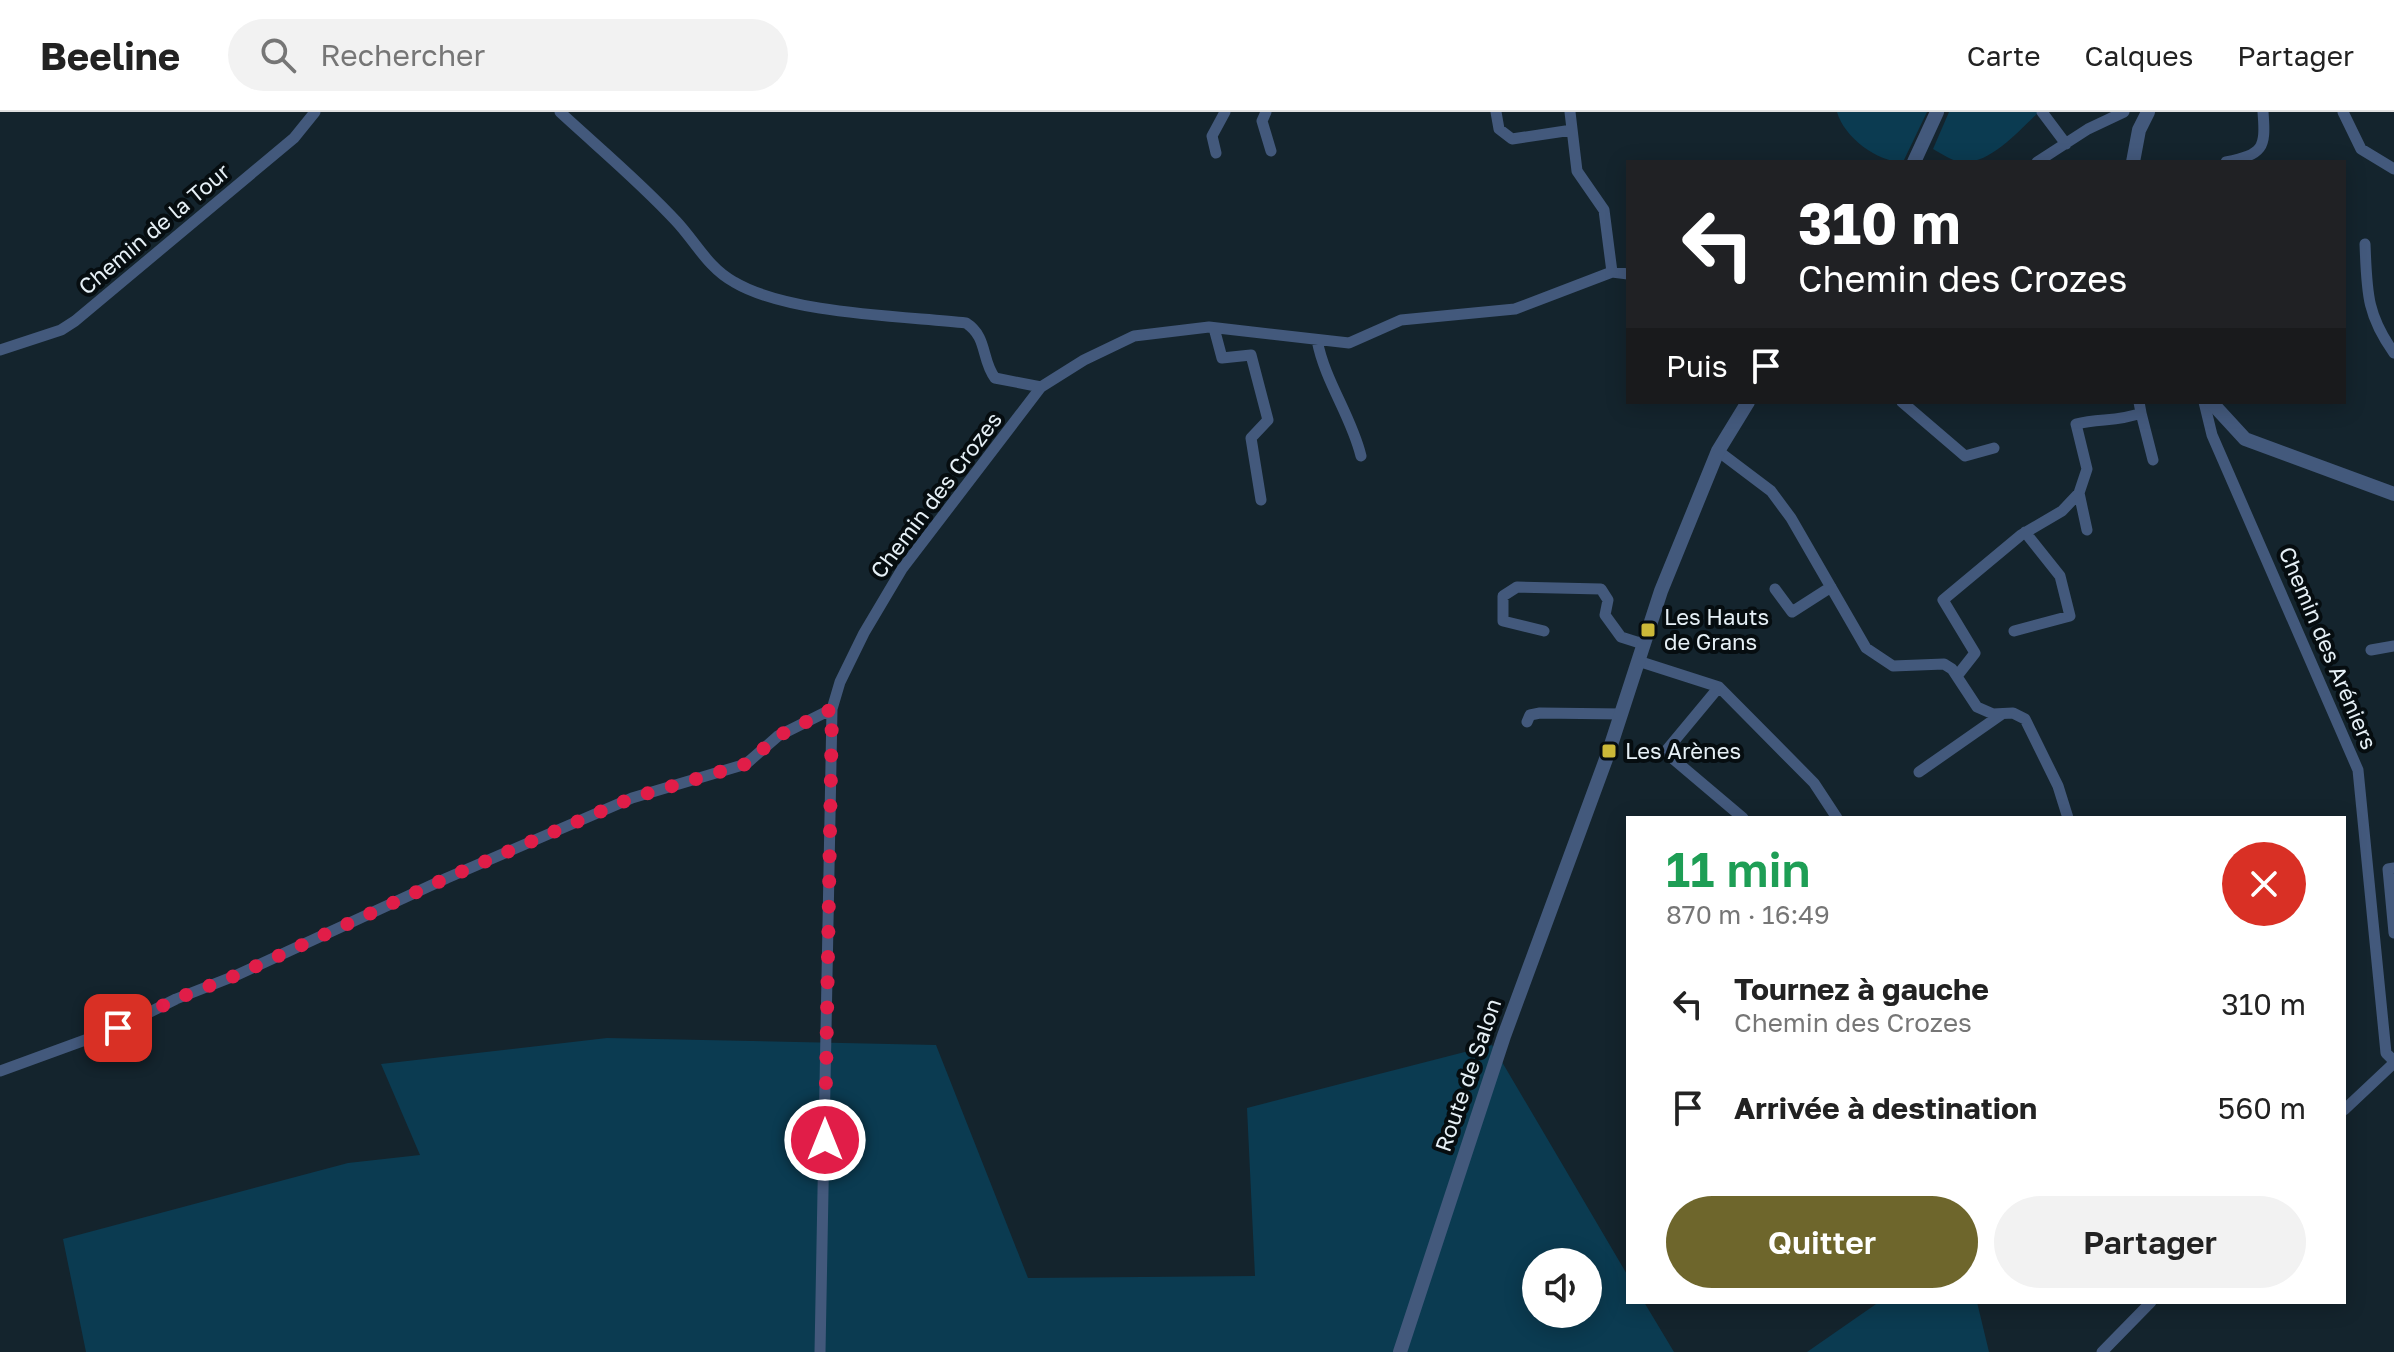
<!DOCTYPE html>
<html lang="fr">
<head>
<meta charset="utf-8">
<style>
  body { margin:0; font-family:"Golos Text",sans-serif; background:#f2f2f2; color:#222; height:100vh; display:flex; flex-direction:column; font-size:30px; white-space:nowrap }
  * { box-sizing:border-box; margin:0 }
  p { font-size:26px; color:#767676 }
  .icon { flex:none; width:44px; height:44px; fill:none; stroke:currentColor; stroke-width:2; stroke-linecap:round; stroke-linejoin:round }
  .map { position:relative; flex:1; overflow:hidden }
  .panel { position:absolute; left:1626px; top:704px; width:720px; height:488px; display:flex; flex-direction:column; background:#fff; border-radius:0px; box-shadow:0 4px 20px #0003 }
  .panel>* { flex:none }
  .top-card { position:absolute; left:1626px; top:48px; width:720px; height:244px; border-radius:0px; box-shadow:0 4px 20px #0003; background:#202124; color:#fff; overflow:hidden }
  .buttons { position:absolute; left:1522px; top:1136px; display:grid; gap:16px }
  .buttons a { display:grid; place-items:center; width:80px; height:80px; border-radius:50%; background:#fff; box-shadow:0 4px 20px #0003; font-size:40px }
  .pin { position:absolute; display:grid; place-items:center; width:68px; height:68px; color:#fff; margin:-34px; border-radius:16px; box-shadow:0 4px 12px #0006 }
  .me { position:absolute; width:88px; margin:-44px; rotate:0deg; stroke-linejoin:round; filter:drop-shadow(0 0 6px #0008) }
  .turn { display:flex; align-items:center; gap:28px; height:168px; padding:0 40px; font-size:36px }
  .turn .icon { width:104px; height:104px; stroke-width:2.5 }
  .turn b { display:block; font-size:56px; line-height:68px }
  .then { display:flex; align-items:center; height:76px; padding:0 40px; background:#0003; gap:16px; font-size:30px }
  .round { display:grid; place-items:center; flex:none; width:84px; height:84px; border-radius:42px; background:#f2f2f2 }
  .overview { display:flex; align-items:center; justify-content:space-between; height:136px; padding:0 40px }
  h1 { font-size:48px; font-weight:600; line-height:60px; color:#1e9e55 }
  .button { display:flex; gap:16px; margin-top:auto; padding:16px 40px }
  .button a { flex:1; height:92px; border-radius:48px; background:#6e662c; color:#fff; font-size:32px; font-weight:600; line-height:92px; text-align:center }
  .button a+a { background:#f2f2f2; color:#222 }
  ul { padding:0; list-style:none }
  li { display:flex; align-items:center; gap:24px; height:104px; padding:0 40px }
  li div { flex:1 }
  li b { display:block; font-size:30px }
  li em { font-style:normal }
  header { display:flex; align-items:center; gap:48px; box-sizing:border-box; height:112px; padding:0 40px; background:#fff; border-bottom:2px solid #e0e0e0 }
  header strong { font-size:38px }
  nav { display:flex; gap:44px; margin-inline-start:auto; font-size:28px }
  .search { width:560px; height:72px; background:#f2f2f2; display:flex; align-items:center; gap:20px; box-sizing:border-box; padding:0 28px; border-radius:44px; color:#767676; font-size:30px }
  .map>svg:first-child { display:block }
</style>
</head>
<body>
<header>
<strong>Beeline</strong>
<div class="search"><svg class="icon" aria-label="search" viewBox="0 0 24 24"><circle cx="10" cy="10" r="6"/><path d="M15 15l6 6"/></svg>Rechercher</div>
<nav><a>Carte</a><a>Calques</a><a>Partager</a></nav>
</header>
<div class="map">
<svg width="2394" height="1240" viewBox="0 0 2394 1240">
  <rect width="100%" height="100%" fill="#14242d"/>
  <path fill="#0b3b51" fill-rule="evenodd" d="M 1837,0 L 1927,0 L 1903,50 C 1877,50 1844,25 1837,0 Z
    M 1949,0 L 2039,0 C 2019,18 1990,53 1961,50 C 1952,49 1942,42 1933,37 Z
    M 607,926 L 936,933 L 1028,1166 L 1255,1164 L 1247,996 L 1492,933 L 1628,1164 L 1628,1190 L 1644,1190 L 1674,1240 L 86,1240 L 63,1127 L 348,1051 L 420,1043 L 381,952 ZM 1536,1150 L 1588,1150 L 1588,1202 L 1536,1202 Z
    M 1879,1190 L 1977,1190 L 1989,1240 L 1807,1240 Z"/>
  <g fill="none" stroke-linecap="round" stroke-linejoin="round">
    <path stroke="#43597c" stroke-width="11" d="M 560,0 C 599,36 640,70 676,109 C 695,129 708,156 734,170 C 788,202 901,204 966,211 C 988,225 981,248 995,266 L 1041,275
      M 1266,0 L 1262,9 L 1271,39
      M 1496,0 L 1499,17 L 1512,27 L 1572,18
      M 1570,0 L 1577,59 L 1604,98 L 1612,160
      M 2042,0 L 2066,32
      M 2343,0 L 2361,37 L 2394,57
      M 1216,41 L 1212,24 L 1225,0
      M 2037,50 L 2088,17 L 2124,0
      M 2226,50 C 2263,42 2266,37 2263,0
      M 2365,132 C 2367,179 2366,202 2394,241
      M 1214,216 L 1222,246 L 1251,243 L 1268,308 L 1251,326 L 1261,388
      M 1317,228 C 1325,270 1351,303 1361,344
      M 0,238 L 61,218 L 75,209 L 294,26 L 315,0
      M 1902,290 L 1965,344 L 1994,336
      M 2204,290 L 2212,323 L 2358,658 L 2386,941 L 2394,949
      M 2141,301 L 2153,348
      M 1718,339 L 1771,379 L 1791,406 L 1866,536 L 1893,554 L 1944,552 L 1952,557 L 1977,595 L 1993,602 L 2013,601 L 2025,607 L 2058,674 L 2068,706
      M 2079,381 L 2087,418
      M 1775,477 L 1792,500 L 1831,475
      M 1544,519 L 1503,509 L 1503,484 L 1517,475 L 1601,477 L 1608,488 L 1605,503 L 1621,525 L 1643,532
      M 2014,519 L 2070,504 L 2060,464 L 2025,420
      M 2371,538 L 2394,534
      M 1638,549 L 1719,575 L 1814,671 L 1837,706
      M 1957,564 L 1975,541 L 1943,488 L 2021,423 L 2062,399 L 2079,381 L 2087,357 L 2076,312 C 2099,306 2118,310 2141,301 L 2139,290
      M 1719,575 L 1665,640 L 1743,706
      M 1527,610 L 1530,603 L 1540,601 L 1622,602
      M 1919,660 L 2002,602
      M 2394,756 L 2388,757 L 2394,821
      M 0,959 L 118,916 L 176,887 L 237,863 L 447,766 L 632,686 L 746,652 L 778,624 L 832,597
      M 2344,998 L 2394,951
      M 820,1240 L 832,597 L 840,570 L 864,521 L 902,457 L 1041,275 L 1084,248 L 1134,224 L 1209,215 L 1349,231 L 1401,208 L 1515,197 L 1612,160 L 1628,162
      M 2102,1240 L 2151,1190"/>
    <path stroke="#43597c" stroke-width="14" d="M 1914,50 L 1937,0
      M 2133,50 L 2139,18 L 2148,0
      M 2211,290 L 2245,327 L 2394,382
      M 1400,1240 L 1504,924 L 1609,639 L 1661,479 L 1718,339 L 1748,290"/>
  </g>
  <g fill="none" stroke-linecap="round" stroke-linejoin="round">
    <path stroke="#e11d48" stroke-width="14" stroke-dasharray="0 25.2" d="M 118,916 L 176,887 L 237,863 L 447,766 L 632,686 L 746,652 L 778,624 L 832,597 L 825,1028"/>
  </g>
  <g fill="#ccb938" stroke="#060d10" stroke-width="3">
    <rect x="1640" y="510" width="16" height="16" rx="4"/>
    <rect x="1601" y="631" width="16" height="16" rx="4"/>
  </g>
  <g text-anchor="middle" stroke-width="8" stroke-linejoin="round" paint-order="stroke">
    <g font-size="22" fill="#e6f0f6" stroke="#060d10">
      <text transform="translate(154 117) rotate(-40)" y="8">Chemin de la Tour</text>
      <text transform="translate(936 383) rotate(-53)" y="8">Chemin des Crozes</text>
      <text transform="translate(2328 536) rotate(67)" y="8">Chemin des Aréniers</text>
      <text transform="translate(1468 963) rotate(-71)" y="8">Route de Salon</text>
    </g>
    <g font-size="22" fill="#e6f0f6" stroke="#060d10" text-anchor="start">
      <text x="1664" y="513">Les Hauts<tspan x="1664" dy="25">de Grans</tspan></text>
      <text x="1625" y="647">Les Arènes</text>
    </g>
  </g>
</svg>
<div class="buttons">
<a><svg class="icon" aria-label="sound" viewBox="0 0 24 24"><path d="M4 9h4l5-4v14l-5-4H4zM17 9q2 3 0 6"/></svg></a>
</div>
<div class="pin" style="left:118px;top:916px;background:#d93025"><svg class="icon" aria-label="arrive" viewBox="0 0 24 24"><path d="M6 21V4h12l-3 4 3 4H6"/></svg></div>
<svg class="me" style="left:825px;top:1028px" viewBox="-20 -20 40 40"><circle r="17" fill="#e11d48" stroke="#fff" stroke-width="3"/><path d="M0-11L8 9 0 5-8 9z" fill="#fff"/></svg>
<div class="top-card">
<div class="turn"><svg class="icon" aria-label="left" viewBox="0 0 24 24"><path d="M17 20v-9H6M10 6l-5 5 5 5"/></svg><div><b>310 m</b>Chemin des Crozes</div></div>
<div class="then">Puis<svg class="icon" aria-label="arrive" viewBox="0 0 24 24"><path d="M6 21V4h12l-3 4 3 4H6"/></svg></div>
</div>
<section class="panel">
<div class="overview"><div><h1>11 min</h1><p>870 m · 16:49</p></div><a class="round" style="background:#d93025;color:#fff"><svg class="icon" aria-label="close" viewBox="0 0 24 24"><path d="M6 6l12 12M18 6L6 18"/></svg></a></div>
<ul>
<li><svg class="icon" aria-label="left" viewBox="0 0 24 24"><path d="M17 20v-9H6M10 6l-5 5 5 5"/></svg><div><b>Tournez à gauche</b><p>Chemin des Crozes</p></div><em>310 m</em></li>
<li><svg class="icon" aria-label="arrive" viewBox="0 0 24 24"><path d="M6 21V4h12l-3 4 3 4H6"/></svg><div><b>Arrivée à destination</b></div><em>560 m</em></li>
</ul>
<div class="button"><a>Quitter</a><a>Partager</a></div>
</section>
</div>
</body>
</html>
